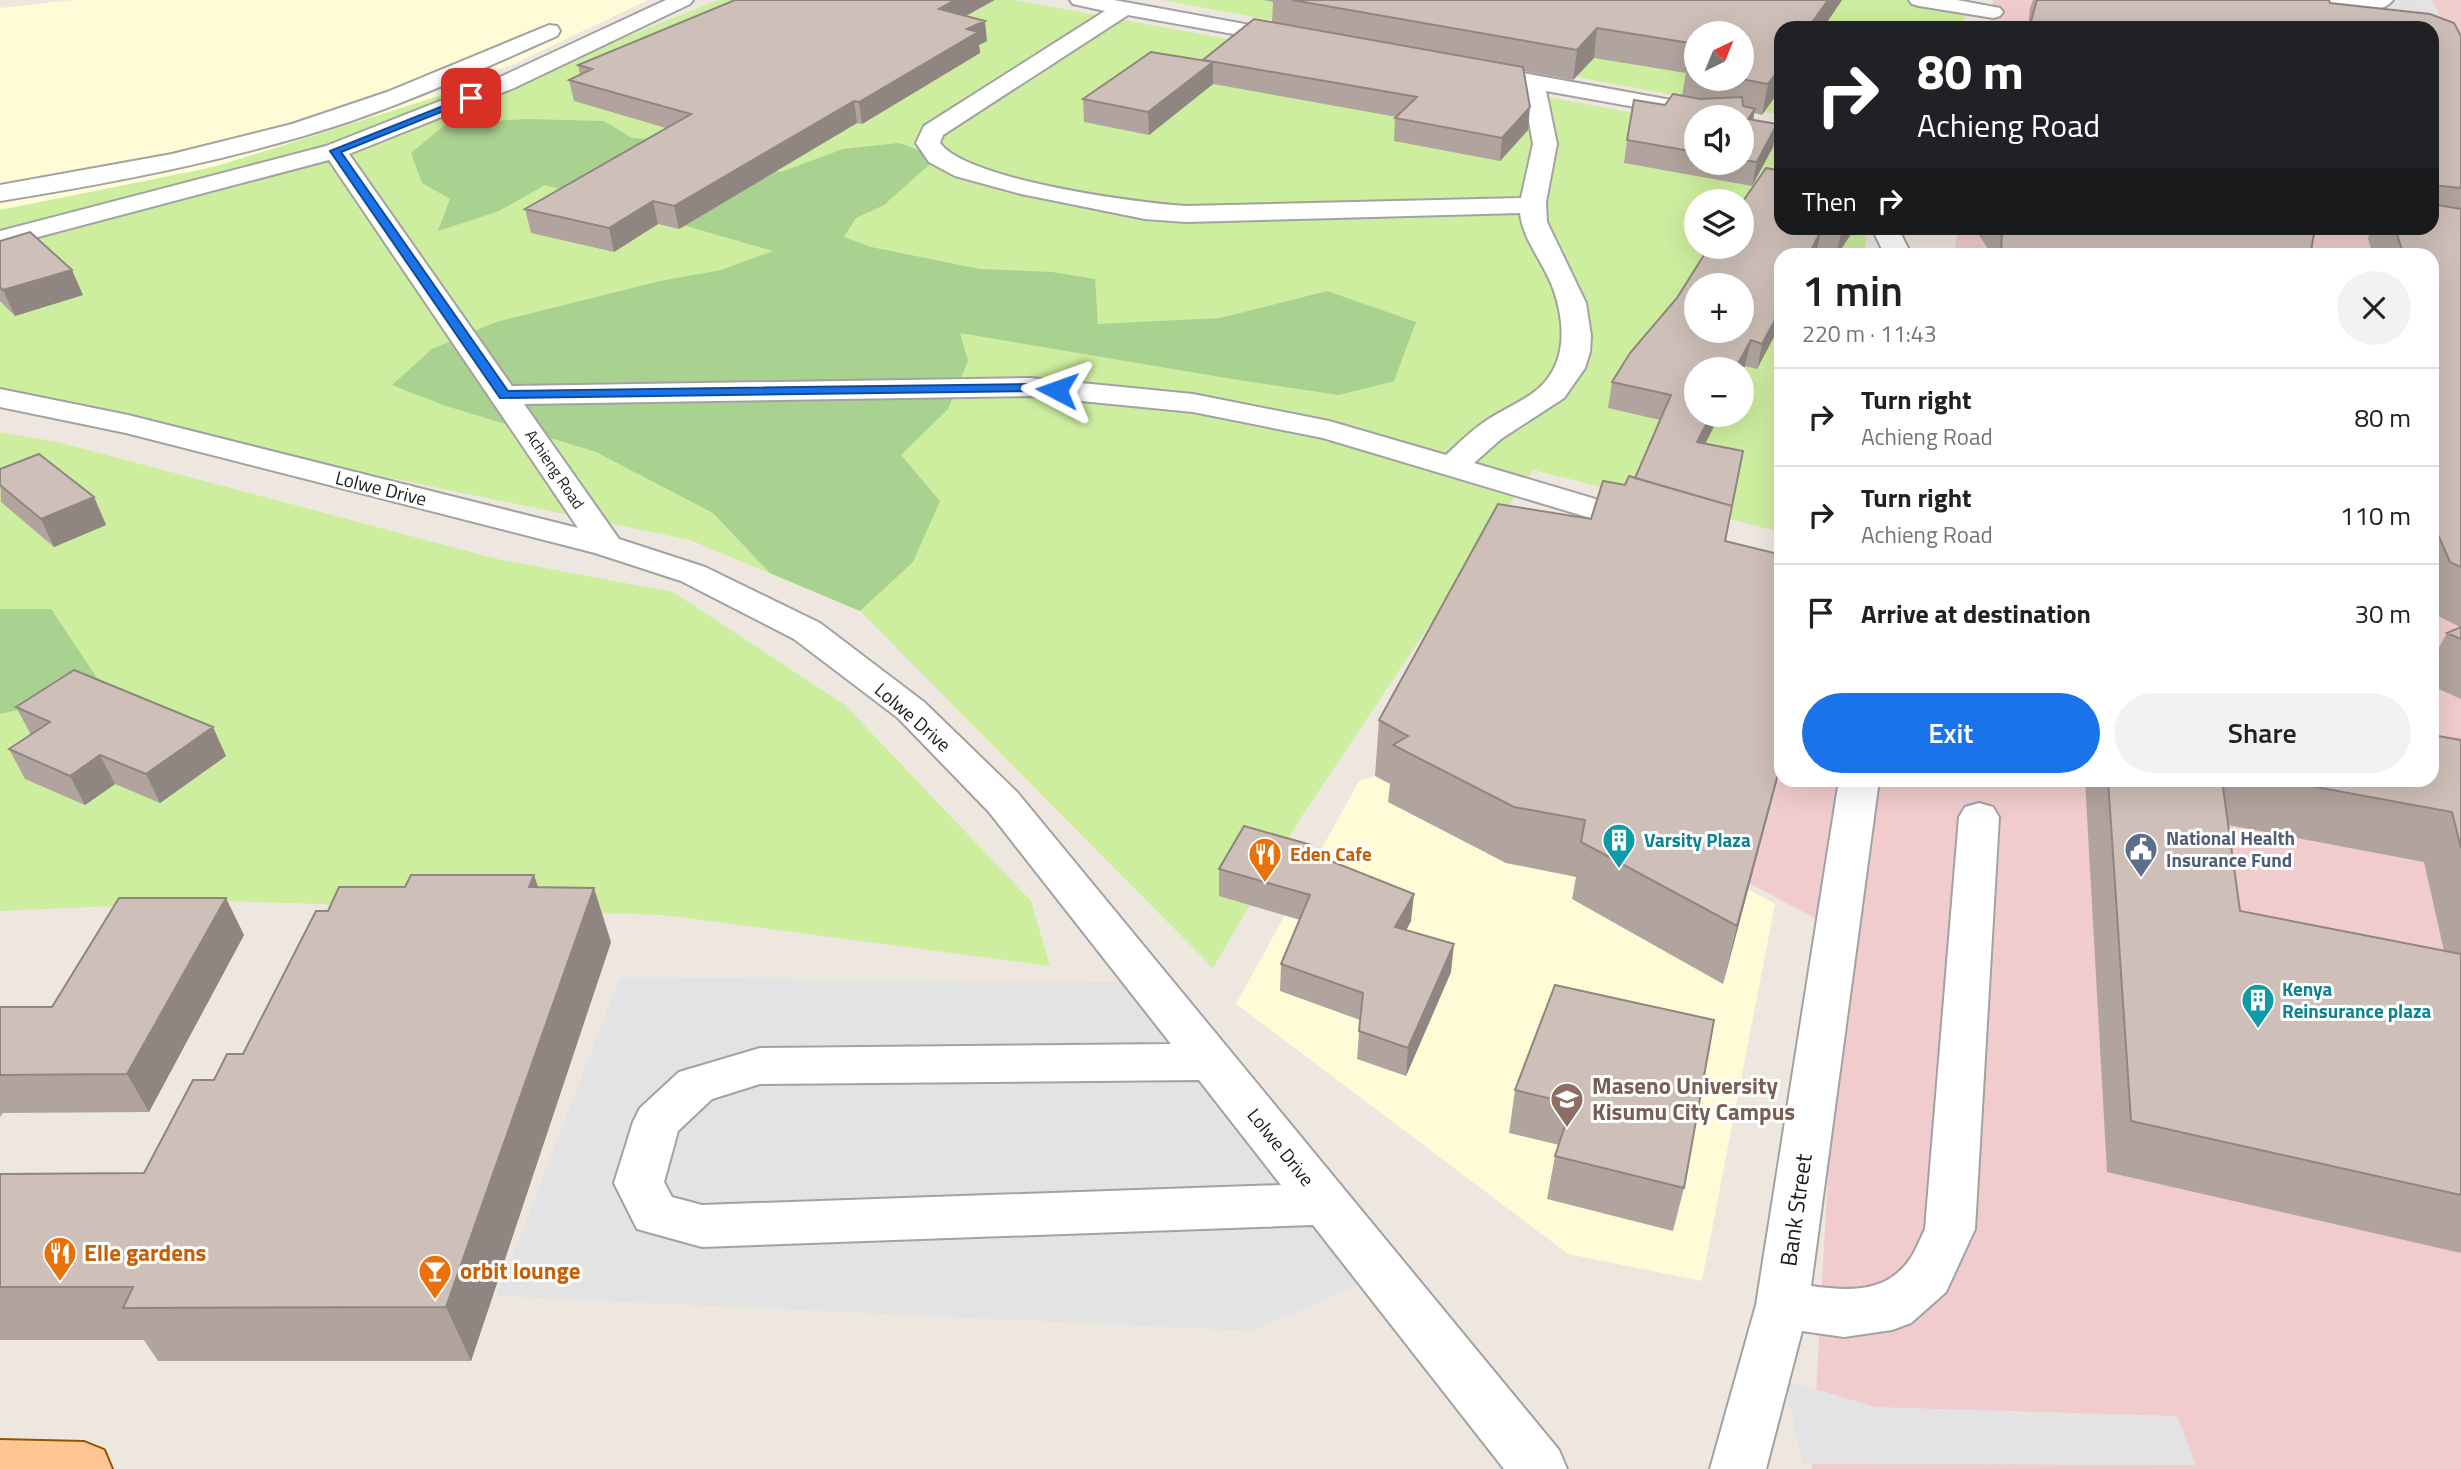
<!DOCTYPE html>
<html lang="en">
<head>
<meta charset="utf-8">
<style>
  body { margin:0; font-family:"Titillium Web",sans-serif; background:#f2f2f2; color:#202124; height:100vh; display:flex; flex-direction:column; font-size:26px; white-space:nowrap }
  * { box-sizing:border-box; margin:0 }
  p { font-size:23px; color:#757577 }
  .icon { flex:none; width:38px; height:38px; fill:none; stroke:currentColor; stroke-width:2; stroke-linecap:round; stroke-linejoin:round }
  .map { position:relative; flex:1; overflow:hidden }
  .panel { position:absolute; left:1774px; top:248px; width:665px; height:539px; display:flex; flex-direction:column; background:#fff; border-radius:21px; box-shadow:0 7px 28px #0002 }
  .panel>* { flex:none }
  .hud { position:absolute; left:1774px; top:21px; width:665px; height:214px; border-radius:21px; box-shadow:0 7px 28px #0002; background:#202124; color:#fff; overflow:hidden }
  .needle { width:46px; rotate:43deg }
  .tools { position:absolute; left:1684px; top:21px; display:grid; gap:14px }
  .tools a { display:grid; place-items:center; width:70px; height:70px; border-radius:50%; background:#fff; box-shadow:0 7px 28px #0002; font-size:35px }
  .pin { position:absolute; display:grid; place-items:center; width:60px; height:60px; color:#fff; margin:-30px; border-radius:14px; box-shadow:0 4px 10px #0006 }
  .me { position:absolute; width:77px; margin:-38px; rotate:274deg; stroke-linejoin:round; filter:drop-shadow(0 0 5px #0008) }
  .turn { display:flex; align-items:center; gap:24px; height:147px; padding:0 28px; font-size:32px }
  .turn .icon { width:91px; height:91px; stroke-width:2.5 }
  .turn b { display:block; font-size:49px; line-height:60px }
  .then { display:flex; align-items:center; height:66px; padding:0 28px; background:#0003; gap:14px; font-size:26px }
  .round { display:grid; place-items:center; flex:none; width:74px; height:74px; border-radius:37px; background:#f2f2f2 }
  .headline { display:flex; align-items:center; justify-content:space-between; height:119px; padding:0 28px }
  h1 { font-size:42px; font-weight:600; line-height:52px }
  .button { display:flex; gap:14px; margin-top:auto; padding:14px 28px }
  .button a { flex:1; height:80px; border-radius:42px; background:#1a73e8; color:#fff; font-size:28px; font-weight:600; line-height:80px; text-align:center }
  .button a+a { background:#f2f2f2; color:#202124 }
  ul { padding:0; list-style:none }
  li { display:flex; align-items:center; gap:21px; height:98px; padding:0 28px; border-top:2px solid #e0e0e0 }
  li div { flex:1 }
  li b { display:block; font-size:26px }
  li em { font-style:normal }
  .map>svg:first-child { display:block }
</style>
</head>
<body>
<div class="map">
<svg width="2461" height="1469" viewBox="0 0 2461 1469">
  <rect width="100%" height="100%" fill="#eee7df"/>
  <path fill="#f1ccce" d="M 1993,0 L 2461,0 L 2461,1469 L 1812,1469 L 1841,932 L 1398,696 L 1781,566 L 1782,780 L 2432,780 L 2432,256 L 1954,255 L 1958,228 L 2432,228 L 2432,28 L 1989,28 Z"/>
  <path fill="#fffbd7" d="M 72,0 L 648,0 L 514,64 L 453,88 L 454,94 L 338,136 L 0,219 L 0,8 Z
    M 1483,742 L 1775,904 L 1702,1281 L 1568,1254 L 1236,1004 L 1359,781 Z"/>
  <path fill="#cdee9f" fill-rule="evenodd" d="M 718,0 L 1014,0 L 1696,124 L 1696,163 L 1741,163 L 1741,133 L 1781,140 L 1782,228 L 1866,228 L 1865,255 L 1782,256 L 1781,532 L 1533,470 L 1298,822 L 1213,968 L 860,611 L 690,540 L 0,397 L 0,210 L 214,167 L 626,37 ZM 1696,201 L 1741,201 L 1741,247 L 1696,247 ZM 1696,285 L 1741,285 L 1741,331 L 1696,331 ZM 1696,369 L 1741,369 L 1741,415 L 1696,415 Z
    M 1162,0 L 1969,0 L 1962,28 L 1782,28 L 1781,115 ZM 1696,33 L 1741,33 L 1741,79 L 1696,79 Z
    M 0,432 L 58,442 L 497,559 L 673,592 L 845,705 L 1031,901 L 1050,966 L 664,915 L 223,901 L 0,911 Z"/>
  <path fill="#a9d18f" d="M 526,119 L 604,121 L 632,138 L 674,140 L 731,167 L 781,172 L 843,149 L 899,143 L 938,157 L 884,205 L 856,218 L 844,237 L 871,247 L 980,269 L 1052,272 L 1095,279 L 1098,324 L 1220,318 L 1327,291 L 1416,322 L 1394,381 L 1339,395 L 1232,379 L 960,333 L 968,361 L 948,409 L 901,455 L 940,501 L 913,562 L 860,611 L 770,573 L 713,513 L 596,452 L 443,405 L 392,385 L 432,349 L 496,322 L 660,281 L 721,270 L 773,251 L 545,185 L 499,211 L 438,231 L 450,199 L 422,183 L 411,153 L 446,124 Z
    M 0,609 L 51,609 L 105,690 L 0,714 Z"/>
  <path fill="#e3e3e3" d="M 2346,0 L 2432,0 L 2448,33 L 2432,28 Z
    M 620,977 L 1125,982 L 1358,1285 L 1252,1331 L 497,1296 Z
    M 1785,1380 L 1875,1407 L 2177,1416 L 2196,1465 L 1802,1464 Z"/>
  <g fill="none" stroke-linecap="round" stroke-linejoin="round">
    <defs>
      <path id="minor" d="M 666,0 L 693,0 L 690,4 L 514,88 L 349,154 L 512,386 L 1030,378 L 1193,394 L 1329,421 L 1446,455 C 1459,443 1472,430 1487,420 C 1502,410 1519,403 1533,393 C 1567,368 1566,327 1554,291 C 1545,264 1523,241 1520,213 L 1186,222 L 1145,219 L 1021,194 L 955,176 L 929,162 L 916,143 L 924,126 L 1105,11 L 1073,4 L 1070,0 L 1114,0 L 1294,33 L 1302,34 L 1305,39 L 1302,44 L 1294,45 L 1128,15 L 943,135 L 940,143 C 967,180 1137,203 1186,206 L 1521,198 L 1533,144 L 1523,87 L 1466,76 L 1463,71 L 1466,66 L 1474,64 L 1726,110 L 1734,112 L 1738,117 L 1696,118 L 1546,91 L 1557,144 L 1546,202 L 1547,222 L 1586,303 L 1591,336 L 1590,352 L 1585,368 L 1564,398 L 1501,439 L 1474,463 L 1656,517 L 1661,524 L 1656,531 L 1644,534 L 1323,438 L 1193,412 L 1030,396 L 524,404 L 619,539 L 705,567 L 820,623 L 924,702 L 1017,792 L 1559,1450 L 1567,1469 L 1504,1469 L 1313,1225 L 702,1247 L 637,1229 L 614,1183 L 633,1122 L 640,1108 L 679,1072 L 760,1048 L 1171,1044 L 989,812 L 898,718 L 794,639 L 681,581 L 595,553 L 126,433 L 0,407 L 0,389 L 128,415 L 578,528 L 329,160 L 0,247 L 0,231 L 326,146 L 498,78 ZM 1199,1080 L 1281,1185 L 702,1205 L 672,1197 L 664,1182 L 678,1131 L 712,1099 L 760,1084 Z
        M 1909,0 L 1957,0 L 2000,8 L 2003,12 L 2000,16 L 1993,18 L 1919,6 L 1912,4 Z
        M 2329,0 L 2393,0 C 2381,16 2348,11 2331,6 Z
        M 549,25 L 557,26 L 560,31 L 557,36 C 489,66 421,97 351,121 C 237,159 118,182 0,201 L 0,185 L 172,154 L 292,124 L 387,92 Z
        M 1872,228 L 1898,228 L 1912,256 L 1885,256 Z
        M 1839,780 L 1879,780 L 1811,1286 C 1848,1291 1886,1294 1910,1259 C 1916,1250 1920,1239 1925,1229 L 1959,817 L 1965,807 L 1979,803 L 1993,807 L 1999,817 L 1975,1229 L 1946,1292 L 1911,1323 L 1892,1330 L 1844,1337 L 1802,1331 L 1766,1469 L 1710,1469 L 1756,1305 Z"/>
      <path id="major" d="M 0,1440 L 84,1442 L 104,1450 L 112,1469 L 0,1469 Z"/>
    </defs>
    <use href="#minor" stroke="#a2a2a2" stroke-width="4"/>
    <use href="#major" stroke="#925400" stroke-width="4"/>
    <use href="#minor" fill="#fff" fill-rule="evenodd"/>
    <use href="#major" fill="#ffc693" fill-rule="evenodd"/>
  </g>
  <path fill="#b1a49e" fill-rule="evenodd" d="M 735,0 L 995,0 L 966,16 L 987,41 L 979,45 L 980,53 L 862,124 L 857,123 L 679,229 L 658,224 L 614,252 L 531,233 L 525,209 L 666,128 L 574,101 L 569,80 L 580,75 L 578,65 Z
    M 1263,0 L 1842,0 L 1823,28 L 1782,28 L 1782,87 L 1762,115 L 1754,113 L 1753,120 L 1777,124 L 1773,147 L 1752,186 L 1624,163 L 1627,140 L 1665,105 L 1682,96 L 1686,73 L 1594,58 L 1573,80 L 1524,71 L 1528,130 L 1500,161 L 1394,141 L 1395,118 L 1397,117 L 1213,84 L 1149,135 L 1084,122 L 1083,99 L 1203,61 L 1272,23 L 1273,2 ZM 1696,33 L 1741,79 L 1696,79 ZM 1696,117 L 1741,117 L 1741,163 L 1696,163 Z
    M 2033,0 L 2329,0 L 2330,3 L 2430,14 L 2454,23 L 2461,36 L 2461,699 L 2432,686 L 2432,660 L 2447,633 L 2460,627 L 2432,613 L 2432,256 L 2373,256 L 2368,238 L 2372,228 L 2432,228 L 2432,28 L 2028,28 L 2030,8 Z
    M 1741,204 L 1855,228 L 1837,256 L 1828,256 L 1817,253 L 1815,256 L 1782,256 L 1757,369 L 1745,366 L 1741,374 L 1741,369 L 1705,444 L 1725,541 L 1782,555 L 1782,762 L 1723,984 L 1572,899 L 1576,877 L 1506,863 L 1388,802 L 1390,784 L 1375,776 L 1379,720 L 1591,519 L 1625,485 L 1635,478 L 1660,420 L 1608,408 L 1612,382 L 1741,247 Z
    M 1974,228 L 2315,228 L 2310,256 L 1991,256 L 1992,250 L 1989,250 Z
    M 0,241 L 83,295 L 15,316 L 0,301 Z
    M 0,469 L 94,497 L 106,525 L 54,547 L 1,502 Z
    M 16,707 L 226,756 L 160,803 L 115,784 L 85,805 L 25,779 L 9,749 L 31,735 Z
    M 2461,740 L 2461,1253 L 2107,1172 L 2085,780 L 2432,780 ZM 2228,825 L 2424,862 L 2444,951 L 2240,911 Z
    M 1311,845 L 1311,853 L 1411,921 L 1406,931 L 1451,972 L 1406,1076 L 1357,1059 L 1360,1020 L 1280,991 L 1281,964 L 1300,920 L 1219,896 L 1219,869 Z
    M 534,875 L 538,887 L 611,942 L 471,1361 L 158,1361 L 144,1340 L 0,1340 L 0,1174 L 144,1173 L 214,1080 L 243,1054 L 328,911 L 405,887 Z
    M 244,935 L 149,1112 L 3,1113 L 0,1117 L 0,1007 L 52,1007 Z
    M 1555,985 L 1684,1188 L 1673,1231 L 1547,1199 L 1555,1156 L 1559,1145 L 1509,1133 L 1515,1090 Z"/>
  <path fill="#908681" d="M 955,0 L 994,0 L 941,30 L 939,9 Z
    M 1828,0 L 1842,0 L 1823,28 L 1808,28 Z
    M 985,21 L 987,41 L 979,45 L 980,53 L 862,124 L 859,102 L 967,29 Z
    M 1597,28 L 1594,58 L 1573,80 L 1577,50 Z
    M 1213,62 L 1213,84 L 1149,135 L 1148,112 Z
    M 1782,65 L 1782,87 L 1762,115 L 1768,84 Z
    M 854,101 L 857,123 L 679,229 L 674,206 Z
    M 1530,107 L 1528,130 L 1500,161 L 1502,138 Z
    M 1755,109 L 1751,131 L 1748,119 Z
    M 1777,124 L 1773,147 L 1752,186 L 1757,162 Z
    M 653,201 L 658,224 L 614,252 L 609,228 Z
    M 1845,228 L 1855,228 L 1836,256 L 1841,233 Z
    M 1822,229 L 1815,256 L 1808,256 Z
    M 72,270 L 83,295 L 15,316 L 3,290 Z
    M 1782,307 L 1782,322 L 1757,369 L 1762,344 Z
    M 1751,340 L 1745,366 L 1741,374 L 1741,369 L 1735,369 Z
    M 1711,415 L 1720,415 L 1692,469 L 1697,442 Z
    M 94,497 L 106,525 L 54,547 L 41,519 Z
    M 213,727 L 226,756 L 160,803 L 146,774 Z
    M 100,755 L 115,784 L 85,805 L 70,776 Z
    M 1782,759 L 1782,762 L 1723,984 L 1737,926 Z
    M 534,875 L 552,929 L 529,887 Z
    M 594,888 L 611,942 L 471,1361 L 446,1307 Z
    M 1414,894 L 1411,921 L 1392,955 L 1395,927 Z
    M 226,898 L 244,935 L 149,1112 L 127,1074 Z
    M 1454,944 L 1451,972 L 1406,1076 L 1408,1048 Z"/>
  <path fill="#cebfb8" stroke="#908681" stroke-width="2" fill-rule="evenodd" d="M 735,0 L 955,0 L 939,9 L 985,21 L 967,29 L 978,32 L 859,102 L 854,101 L 674,206 L 653,201 L 609,228 L 525,209 L 691,114 L 569,80 L 592,69 L 578,65 Z
    M 1292,0 L 1828,0 L 1808,28 L 1782,28 L 1782,65 L 1768,84 L 1741,79 L 1741,33 L 1696,33 L 1696,44 L 1597,28 L 1577,50 Z
    M 2037,0 L 2329,0 L 2330,3 L 2430,14 L 2454,23 L 2461,36 L 2461,188 L 2432,185 L 2432,28 L 2029,28 Z
    M 1254,19 L 1523,67 L 1530,107 L 1502,138 L 1395,118 L 1417,97 L 1203,60 Z
    M 1151,52 L 1213,62 L 1148,112 L 1083,99 Z
    M 1696,56 L 1696,70 L 1686,69 Z
    M 1673,94 L 1700,99 L 1742,97 L 1743,106 L 1755,109 L 1748,119 L 1777,124 L 1757,162 L 1741,160 L 1741,117 L 1696,117 L 1696,152 L 1627,140 L 1634,100 L 1665,105 Z
    M 1766,168 L 1782,171 L 1782,228 L 1845,228 L 1841,233 L 1822,229 L 1808,256 L 1782,256 L 1782,307 L 1762,344 L 1751,340 L 1735,369 L 1696,369 L 1696,415 L 1711,415 L 1697,442 L 1743,451 L 1732,506 L 1635,478 L 1671,395 L 1612,382 L 1630,353 L 1677,298 L 1709,247 L 1741,247 L 1741,204 ZM 1696,285 L 1741,285 L 1741,331 L 1696,331 Z
    M 2432,204 L 2461,209 L 2461,567 L 2450,562 L 2432,521 L 2432,256 L 2404,256 L 2395,228 L 2432,228 Z
    M 2002,228 L 2315,228 L 2310,256 L 2001,256 Z
    M 30,232 L 72,270 L 3,290 L 0,287 L 0,241 Z
    M 39,454 L 94,497 L 41,519 L 0,485 L 0,469 Z
    M 1629,476 L 1732,506 L 1725,541 L 1782,555 L 1782,759 L 1737,926 L 1581,842 L 1585,820 L 1514,807 L 1393,745 L 1408,736 L 1379,720 L 1498,504 L 1591,519 L 1603,481 L 1625,485 Z
    M 2461,627 L 2461,639 L 2447,633 Z
    M 74,670 L 213,727 L 146,774 L 100,755 L 70,776 L 9,749 L 50,722 L 16,707 Z
    M 2432,735 L 2461,740 L 2461,848 L 2452,812 L 2278,780 L 2432,780 Z
    M 2108,780 L 2222,780 L 2240,911 L 2461,954 L 2461,1195 L 2131,1121 Z
    M 1244,826 L 1311,845 L 1308,852 L 1414,894 L 1395,927 L 1454,944 L 1408,1048 L 1359,1031 L 1363,993 L 1281,964 L 1310,895 L 1219,869 Z
    M 411,875 L 534,875 L 529,887 L 594,888 L 446,1307 L 123,1308 L 133,1287 L 0,1287 L 0,1174 L 144,1173 L 193,1080 L 214,1080 L 227,1054 L 243,1054 L 316,911 L 328,911 L 339,887 L 405,887 Z
    M 119,898 L 226,898 L 127,1074 L 0,1075 L 0,1007 L 52,1007 Z
    M 1555,985 L 1714,1020 L 1684,1188 L 1555,1156 L 1572,1104 L 1515,1090 Z"/>
  <path fill="#1a73e8" stroke="#114b97" stroke-width="2" d="M 468,96 L 476,98 L 341,152 L 508,391 L 1030,384 L 1057,386 L 1063,390 L 1057,393 L 1030,391 L 500,398 L 330,151 Z"/>
  <defs>
    <symbol id="building-pin" viewBox="-11 -11 22 30"><path d="M0 17L-7.5 6A9.5 9.5 0 1 1 7.5 6Z" fill="#0f9aa8" stroke="#fff"/><path d="M-4-6H4V6H1V3H-1V6H-4ZM-2.5-4.3h1.7v1.8h-1.7ZM.8-4.3h1.7v1.8H.8ZM-2.5-1h1.7V.8h-1.7ZM.8-1h1.7V.8H.8Z" fill="#fff"/></symbol>
    <symbol id="civic-pin" viewBox="-11 -11 22 30"><path d="M0 17L-7.5 6A9.5 9.5 0 1 1 7.5 6Z" fill="#5c6f8a" stroke="#fff"/><path d="M-.6-6.5H3V-4.5H.6V-3L4-1V1h2V6H-6V1h2V-1L-.6-3ZM-1.2 2.5V6h2.4V2.5Z" fill="#fff"/></symbol>
    <symbol id="restaurant-pin" viewBox="-11 -11 22 30"><path d="M0 17L-7.5 6A9.5 9.5 0 1 1 7.5 6Z" fill="#e8710a" stroke="#fff"/><path d="M-5-6h1v4h1v-4h1v4h1v-4h1v5L-1.5 .5V6h-2V.5L-5-1ZM5-6V6H3V1.5H1.5Q1.5-4 5-6Z" fill="#fff"/></symbol>
    <symbol id="university-pin" viewBox="-11 -11 22 30"><path d="M0 17L-7.5 6A9.5 9.5 0 1 1 7.5 6Z" fill="#8d6e63" stroke="#fff"/><path d="M0-5L7-2L0 1L-7-2ZM-4 1L0 2.5L4 1V4Q0 6-4 4Z" fill="#fff"/></symbol>
    <symbol id="bar-pin" viewBox="-11 -11 22 30"><path d="M0 17L-7.5 6A9.5 9.5 0 1 1 7.5 6Z" fill="#e8710a" stroke="#fff"/><path d="M-6-5H6L.8 .8V4.5H3.5V6h-7V4.5H-.8V.8Z" fill="#fff"/></symbol>
  </defs>
  <g fill-rule="evenodd">
    <use href="#building-pin" x="1600" y="821" width="38" height="52"/>
    <use href="#civic-pin" x="2122" y="830" width="38" height="52"/>
    <use href="#restaurant-pin" x="1246" y="835" width="38" height="52"/>
    <use href="#building-pin" x="2239" y="981" width="38" height="52"/>
    <use href="#university-pin" x="1548" y="1080" width="38" height="52"/>
    <use href="#restaurant-pin" x="41" y="1234" width="38" height="52"/>
    <use href="#bar-pin" x="416" y="1252" width="38" height="52"/>
  </g>
  <g text-anchor="middle" stroke-width="6" stroke-linejoin="round" paint-order="stroke">
    <g font-size="16" fill="#1b1b1b" stroke="#fff">
      <text transform="translate(555 469) rotate(56)" y="6">Achieng Road</text>
    </g>
    <g font-size="19" fill="#1b1b1b" stroke="#fff">
      <text transform="translate(381 488) rotate(14)" y="7">Lolwe Drive</text>
      <text transform="translate(913 717) rotate(41)" y="7">Lolwe Drive</text>
      <text transform="translate(1281 1147) rotate(51)" y="7">Lolwe Drive</text>
    </g>
    <g font-size="19" font-weight="bold" fill="#4e5e75" stroke="#fff" text-anchor="start">
      <text x="2166" y="845">National Health<tspan x="2166" dy="22">Insurance Fund</tspan></text>
    </g>
    <g font-size="19" font-weight="bold" fill="#0d838f" stroke="#fff" text-anchor="start">
      <text x="1644" y="847">Varsity Plaza</text>
      <text x="2282" y="996">Kenya<tspan x="2282" dy="22">Reinsurance plaza</tspan></text>
    </g>
    <g font-size="19" font-weight="bold" fill="#c56008" stroke="#fff" text-anchor="start">
      <text x="1290" y="861">Eden Cafe</text>
    </g>
    <g font-size="23" font-weight="bold" fill="#785e54" stroke="#fff" text-anchor="start">
      <text x="1592" y="1094">Maseno University<tspan x="1592" dy="26">Kisumu City Campus</tspan></text>
    </g>
    <g font-size="23" fill="#1b1b1b" stroke="#fff">
      <text transform="translate(1796 1210) rotate(-82)" y="8">Bank Street</text>
    </g>
    <g font-size="23" font-weight="bold" fill="#c56008" stroke="#fff" text-anchor="start">
      <text x="84" y="1261">Elle gardens</text>
      <text x="460" y="1279">orbit lounge</text>
    </g>
  </g>
</svg>
<div class="tools">
<a><svg class="needle" viewBox="-14 -14 28 28"><path d="M0-13l5 13h-10z" fill="#e53935"/><path d="M0 13l5-13h-10z" fill="#757577"/></svg></a>
<a><svg class="icon" aria-label="sound" viewBox="0 0 24 24"><path d="M4 9h4l5-4v14l-5-4H4zM17 9q2 3 0 6"/></svg></a>
<a><svg class="icon" aria-label="layers" viewBox="0 0 24 24"><path d="M12 4l9 5-9 5-9-5zM3 14l9 5 9-5"/></svg></a>
<a>+</a>
<a>−</a>
</div>
<div class="pin" style="left:471px;top:98px;background:#d93025"><svg class="icon" aria-label="arrive" viewBox="0 0 24 24"><path d="M6 21V4h12l-3 4 3 4H6"/></svg></div>
<svg class="me" style="left:1057px;top:390px" viewBox="-20 -20 40 40"><path d="M0-17L14 15 0 8-14 15z" fill="#1a73e8" stroke="#fff" stroke-width="4"/></svg>
<div class="hud">
<div class="turn"><svg class="icon" aria-label="right" viewBox="0 0 24 24"><path d="M7 20v-9h11M14 6l5 5-5 5"/></svg><div><b>80 m</b>Achieng Road</div></div>
<div class="then">Then<svg class="icon" aria-label="right" viewBox="0 0 24 24"><path d="M7 20v-9h11M14 6l5 5-5 5"/></svg></div>
</div>
<section class="panel">
<div class="headline"><div><h1>1 min</h1><p>220 m · 11:43</p></div><a class="round"><svg class="icon" aria-label="close" viewBox="0 0 24 24"><path d="M6 6l12 12M18 6L6 18"/></svg></a></div>
<ul>
<li><svg class="icon" aria-label="right" viewBox="0 0 24 24"><path d="M7 20v-9h11M14 6l5 5-5 5"/></svg><div><b>Turn right</b><p>Achieng Road</p></div><em>80 m</em></li>
<li><svg class="icon" aria-label="right" viewBox="0 0 24 24"><path d="M7 20v-9h11M14 6l5 5-5 5"/></svg><div><b>Turn right</b><p>Achieng Road</p></div><em>110 m</em></li>
<li><svg class="icon" aria-label="arrive" viewBox="0 0 24 24"><path d="M6 21V4h12l-3 4 3 4H6"/></svg><div><b>Arrive at destination</b></div><em>30 m</em></li>
</ul>
<div class="button"><a>Exit</a><a>Share</a></div>
</section>
</div>
</body>
</html>
